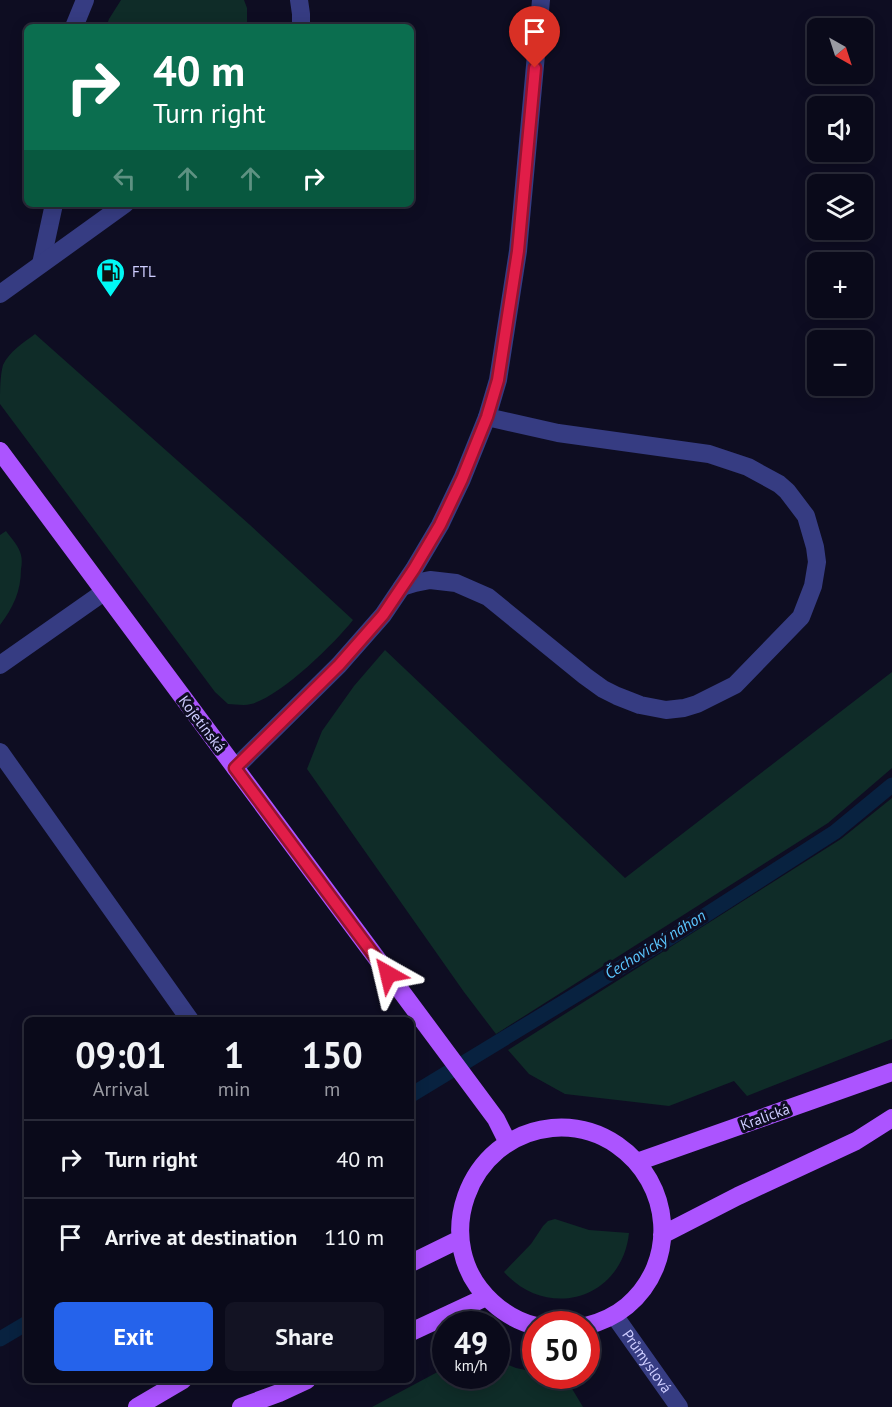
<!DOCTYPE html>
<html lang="en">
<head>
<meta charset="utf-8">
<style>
  body { margin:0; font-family:"PT Sans",sans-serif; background:#131323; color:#f1f3f6; height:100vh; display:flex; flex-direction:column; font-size:22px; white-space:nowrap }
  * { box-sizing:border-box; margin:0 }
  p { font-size:20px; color:#999aa2 }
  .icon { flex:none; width:33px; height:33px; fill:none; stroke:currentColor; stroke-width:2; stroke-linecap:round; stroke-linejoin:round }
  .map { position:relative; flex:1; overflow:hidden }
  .panel { position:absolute; left:24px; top:1017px; width:390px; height:366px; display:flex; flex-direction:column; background:#0a0a1a; border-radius:9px; box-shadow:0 3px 15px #0003,0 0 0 2px #2a2b39 }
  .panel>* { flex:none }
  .banner { position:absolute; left:24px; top:24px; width:390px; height:183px; border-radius:9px; box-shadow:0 3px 15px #0003,0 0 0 2px #2a2b39; background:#0b6e4f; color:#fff; overflow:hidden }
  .needle { width:39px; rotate:141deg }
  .fabs { position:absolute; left:807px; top:18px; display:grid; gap:12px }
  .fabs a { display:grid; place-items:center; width:66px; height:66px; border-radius:9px; background:#0a0a1a; box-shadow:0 3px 15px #0003,0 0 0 2px #2a2b39; font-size:30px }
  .speed { position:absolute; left:432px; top:1311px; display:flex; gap:12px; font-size:30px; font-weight:700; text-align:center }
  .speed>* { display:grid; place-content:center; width:78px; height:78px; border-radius:50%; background:#0a0a1a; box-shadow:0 3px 15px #0003,0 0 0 2px #2a2b39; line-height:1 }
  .speed small { font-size:15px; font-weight:400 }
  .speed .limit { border:9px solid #d22; background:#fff; color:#111 }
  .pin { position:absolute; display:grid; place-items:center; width:51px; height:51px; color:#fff; margin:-62px -26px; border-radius:50% 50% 50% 0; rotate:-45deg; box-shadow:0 0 6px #0007 }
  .pin .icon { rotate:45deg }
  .me { position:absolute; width:66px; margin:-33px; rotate:323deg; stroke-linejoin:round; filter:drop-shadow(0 0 4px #0008) }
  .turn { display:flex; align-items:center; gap:21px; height:126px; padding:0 30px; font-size:27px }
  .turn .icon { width:78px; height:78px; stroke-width:2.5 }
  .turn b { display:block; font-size:42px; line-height:51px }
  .lanes { display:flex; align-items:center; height:57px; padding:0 30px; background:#0003; justify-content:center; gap:30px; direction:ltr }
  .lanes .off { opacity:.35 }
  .eta { display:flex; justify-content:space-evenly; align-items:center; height:102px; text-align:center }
  .eta b { font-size:36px; font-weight:600; line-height:42px }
  .cta { display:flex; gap:12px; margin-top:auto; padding:12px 30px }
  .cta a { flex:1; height:69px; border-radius:9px; background:#2563eb; color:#fff; font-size:24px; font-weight:600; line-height:69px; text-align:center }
  .cta a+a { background:#131323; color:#f1f3f6 }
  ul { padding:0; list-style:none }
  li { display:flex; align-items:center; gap:18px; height:78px; padding:0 30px; border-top:2px solid #2a2b39 }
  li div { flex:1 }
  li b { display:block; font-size:22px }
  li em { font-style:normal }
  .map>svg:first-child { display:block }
</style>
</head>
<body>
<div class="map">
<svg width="892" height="1407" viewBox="0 0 892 1407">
  <rect width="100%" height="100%" fill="#0e0d22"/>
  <path fill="#0f2c28" d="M 121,0 L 244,0 L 247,8 L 247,27 L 106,27 L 109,19 Z
    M 35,334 L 250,525 L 353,620 C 334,644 280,697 251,704 C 244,706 235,704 228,704 L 215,692 L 0,404 C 0,392 0,376 3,365 C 9,352 23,343 35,334 Z
    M 6,531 C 11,538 19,546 21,555 C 22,559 22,564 21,569 C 21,591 13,608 0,625 L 0,535 Z
    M 385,650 L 625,878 L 892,672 L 892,768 L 828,823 L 496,1034 L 464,992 L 307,769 L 322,731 L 354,686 Z
    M 892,798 L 892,1039 L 747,1096 L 734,1081 L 669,1106 L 565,1094 L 529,1074 L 508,1050 L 841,839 Z
    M 555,1219 L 589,1230 L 629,1233 C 622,1299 548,1321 504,1272 L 531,1244 L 543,1226 L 548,1221 Z
    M 497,1360 L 516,1368 L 535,1372 L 536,1376 L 551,1376 L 568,1382 L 583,1407 L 372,1407 L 445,1368 L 446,1376 L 496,1376 Z"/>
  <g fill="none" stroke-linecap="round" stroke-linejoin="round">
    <path stroke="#082240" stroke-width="15" d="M 411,1095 L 676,934 L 835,832 L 892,785
      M 0,1339 L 27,1323"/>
    <g stroke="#363c82" stroke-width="18">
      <path d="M 299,0 L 301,14 L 301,27"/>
      <path d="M 74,27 L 85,0"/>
      <path d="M 41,264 L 54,204"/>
      <path d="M 0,294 L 125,204"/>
      <path d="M 402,587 L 415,583 L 430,580 L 456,583 L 488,597 L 585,676 L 603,689 L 617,696 L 640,705 L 666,710 L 684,708 L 697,704 L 735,685 L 801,617 L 813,586 L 817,562 L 815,547 L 806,516 L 787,491 L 779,484 L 748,467 L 709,454 L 558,433 L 487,417"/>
      <path d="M 0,665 L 104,592"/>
      <path d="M 0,752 L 190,1020"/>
      <path d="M 235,768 L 339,665 L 383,615 L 414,569 L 440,525 L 462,479 L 487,417 L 498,380 L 518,251 L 541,0"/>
      <path id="s1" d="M 614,1315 L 679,1407"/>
    </g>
    <path stroke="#ac54ff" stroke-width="18" d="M 0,451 L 496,1119 L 508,1143
      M 637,1162 L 892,1072
      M 662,1235 L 738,1196 L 856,1141 L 892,1118
      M 411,1263 L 460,1239
      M 536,1326 C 519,1322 505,1314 492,1302 C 428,1244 467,1136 552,1128 C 575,1126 598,1132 617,1145 C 672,1183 679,1262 627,1306 C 615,1316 601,1322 586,1326
      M 411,1332 L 486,1297
      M 137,1407 L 183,1380
      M 241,1407 L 279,1393 L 307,1380"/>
  </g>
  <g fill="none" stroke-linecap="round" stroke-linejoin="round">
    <defs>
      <path id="route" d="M 388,974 L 235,768 L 339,665 L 383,615 L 414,569 L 440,525 L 462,479 L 487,417 L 498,380 L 518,251 L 535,68"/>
    </defs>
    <use href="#route" stroke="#92132f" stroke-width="15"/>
    <use href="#route" stroke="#e11d48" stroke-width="10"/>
  </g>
  <defs>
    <symbol id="fuel-pin" viewBox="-11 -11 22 30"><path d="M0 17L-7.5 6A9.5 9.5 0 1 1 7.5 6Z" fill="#00f8f5" stroke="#0e0d22"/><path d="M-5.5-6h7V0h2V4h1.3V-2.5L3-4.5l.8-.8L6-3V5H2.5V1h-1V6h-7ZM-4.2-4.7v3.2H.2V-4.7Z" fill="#111"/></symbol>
  </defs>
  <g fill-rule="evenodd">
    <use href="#fuel-pin" x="94" y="256" width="33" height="45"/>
  </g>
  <g text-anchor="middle" stroke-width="6" stroke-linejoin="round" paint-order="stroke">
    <g font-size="15" fill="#cecdff" stroke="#0e0d22" text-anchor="start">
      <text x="132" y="277">FTL</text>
    </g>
    <g font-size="15" fill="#cecdff" stroke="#0e0d22">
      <text transform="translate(202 724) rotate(53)" y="5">Kojetínská</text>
      <text transform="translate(765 1117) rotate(-20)" y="5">Kralická</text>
      <text dy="5" stroke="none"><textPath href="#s1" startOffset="57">Průmyslová</textPath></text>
    </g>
    <g font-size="16" font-style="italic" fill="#5bc6ff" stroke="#0e0d22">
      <text transform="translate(655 944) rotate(-32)" y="6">Čechovický náhon</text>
    </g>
  </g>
</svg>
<div class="fabs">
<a><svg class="needle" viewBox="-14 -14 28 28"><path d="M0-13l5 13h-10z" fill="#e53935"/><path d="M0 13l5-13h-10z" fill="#999aa2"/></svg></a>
<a><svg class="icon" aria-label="sound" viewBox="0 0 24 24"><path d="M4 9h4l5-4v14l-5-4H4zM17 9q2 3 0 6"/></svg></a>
<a><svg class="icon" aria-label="layers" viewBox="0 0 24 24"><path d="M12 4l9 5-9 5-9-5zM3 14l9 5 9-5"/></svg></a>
<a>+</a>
<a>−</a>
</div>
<div class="speed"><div>49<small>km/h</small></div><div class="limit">50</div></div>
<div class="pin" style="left:535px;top:68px;background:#d93025"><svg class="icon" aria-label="arrive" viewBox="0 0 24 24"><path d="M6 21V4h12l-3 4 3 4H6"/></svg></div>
<svg class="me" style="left:388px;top:974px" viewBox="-20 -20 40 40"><path d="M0-17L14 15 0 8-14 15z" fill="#e11d48" stroke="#fff" stroke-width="4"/></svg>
<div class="banner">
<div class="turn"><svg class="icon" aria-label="right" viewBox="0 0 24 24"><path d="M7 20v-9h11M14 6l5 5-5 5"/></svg><div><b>40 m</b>Turn right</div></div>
<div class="lanes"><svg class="icon off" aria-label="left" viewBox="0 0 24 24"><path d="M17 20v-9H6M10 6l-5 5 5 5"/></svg><svg class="icon off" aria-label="ahead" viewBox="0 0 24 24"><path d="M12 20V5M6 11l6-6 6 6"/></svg><svg class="icon off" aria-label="ahead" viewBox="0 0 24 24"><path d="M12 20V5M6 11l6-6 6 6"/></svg><svg class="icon" aria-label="right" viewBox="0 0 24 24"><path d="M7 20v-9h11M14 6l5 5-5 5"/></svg></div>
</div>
<section class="panel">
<div class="eta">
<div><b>09:01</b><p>Arrival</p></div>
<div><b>1</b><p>min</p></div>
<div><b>150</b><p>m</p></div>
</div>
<ul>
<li><svg class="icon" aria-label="right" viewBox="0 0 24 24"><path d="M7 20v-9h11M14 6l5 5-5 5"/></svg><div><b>Turn right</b></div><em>40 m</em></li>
<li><svg class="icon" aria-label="arrive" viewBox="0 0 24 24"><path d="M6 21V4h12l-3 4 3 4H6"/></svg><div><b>Arrive at destination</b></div><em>110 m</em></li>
</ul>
<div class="cta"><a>Exit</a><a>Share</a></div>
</section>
</div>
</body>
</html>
